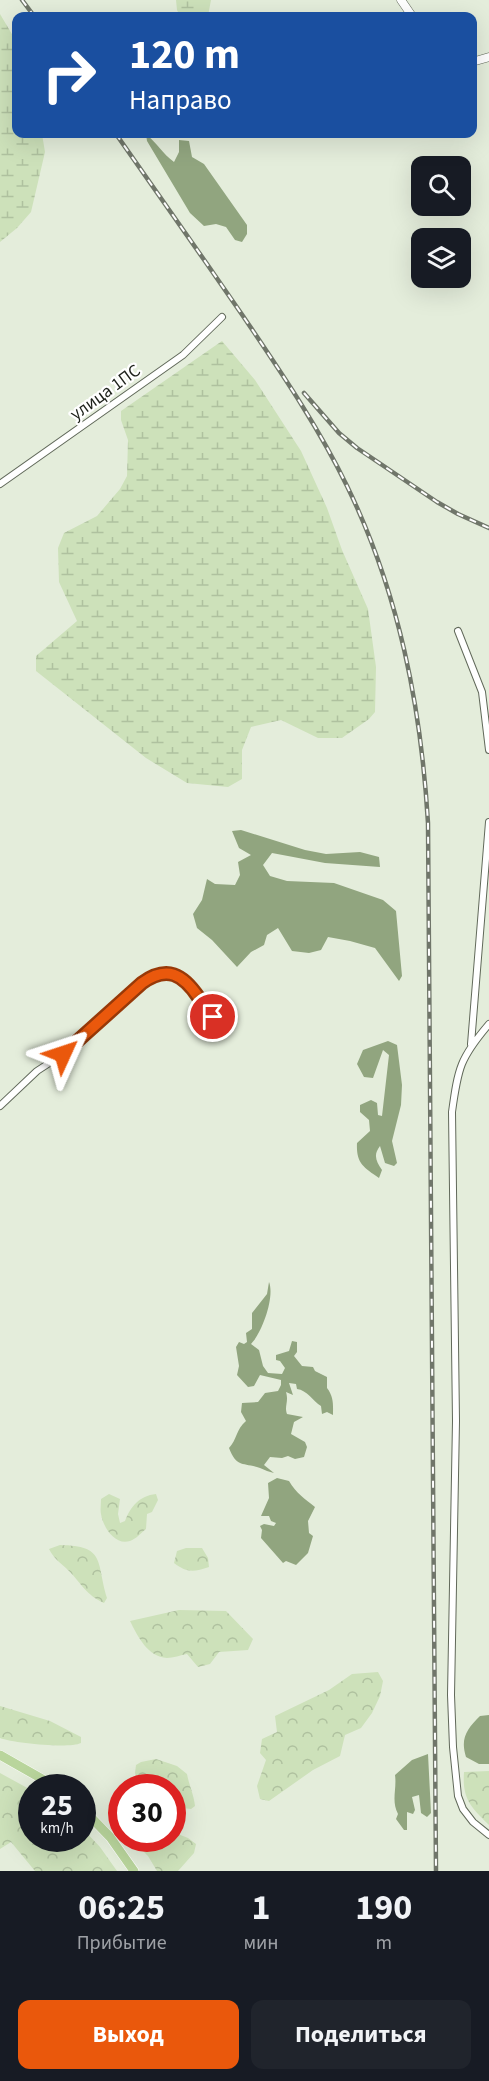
<!DOCTYPE html>
<html lang="ru">
<head>
<meta charset="utf-8">
<style>
  body { margin:0; font-family:"Source Sans 3",sans-serif; background:#20242c; color:#f1f3f6; height:100vh; display:flex; flex-direction:column; font-size:22px; white-space:nowrap }
  * { box-sizing:border-box; margin:0 }
  p { font-size:20px; color:#9ea1a6 }
  .icon { flex:none; width:33px; height:33px; fill:none; stroke:currentColor; stroke-width:2; stroke-linecap:round; stroke-linejoin:round }
  .map { position:relative; height:1871px; overflow:hidden }
  .drawer { display:flex; flex-direction:column; background:#171b24; flex:1 }
  .drawer>* { flex:none }
  .banner { position:absolute; left:12px; top:12px; width:465px; height:126px; border-radius:12px; box-shadow:0 6px 24px #0002; background:#1a4fa0; color:#fff; overflow:hidden }
  .buttons { position:absolute; left:411px; top:156px; display:grid; gap:12px }
  .buttons a { display:grid; place-items:center; width:60px; height:60px; border-radius:12px; background:#171b24; box-shadow:0 6px 24px #0002; font-size:30px }
  .speed { position:absolute; left:18px; top:1774px; display:flex; gap:12px; font-size:30px; font-weight:700; text-align:center }
  .speed>* { display:grid; place-content:center; width:78px; height:78px; border-radius:50%; background:#171b24; box-shadow:0 6px 24px #0002; line-height:1 }
  .speed small { font-size:15px; font-weight:400 }
  .speed .limit { border:9px solid #d22; background:#fff; color:#111 }
  .pin { position:absolute; display:grid; place-items:center; width:51px; height:51px; color:#fff; margin:-26px; border:3px solid #fff; border-radius:50%; box-shadow:0 2px 6px #0007 }
  .me { position:absolute; width:66px; margin:-33px; rotate:48deg; stroke-linejoin:round; filter:drop-shadow(0 0 4px #0008) }
  .turn { display:flex; align-items:center; gap:21px; height:126px; padding:0 18px; font-size:27px }
  .turn .icon { width:78px; height:78px; stroke-width:2.5 }
  .turn b { display:block; font-size:42px; line-height:51px }
  .eta { display:flex; justify-content:space-evenly; align-items:center; height:102px; text-align:center }
  .eta b { font-size:36px; font-weight:700; line-height:42px }
  .button { display:flex; gap:12px; margin-top:auto; padding:12px 18px }
  .button a { flex:1; height:69px; border-radius:12px; background:#ea580c; color:#fff; font-size:24px; font-weight:700; line-height:69px; text-align:center }
  .button a+a { background:#20242c; color:#f1f3f6 }
  .map>svg:first-child { display:block }
</style>
</head>
<body>
<div class="map">
<svg width="489" height="1871" viewBox="0 0 489 1871">
  <defs>
    <pattern id="forest-crowns" width="20" height="18" patternUnits="userSpaceOnUse" patternTransform="scale(1.5)"><rect width="20" height="18" fill="#cde1ba"/><path d="M2 6a3 3 0 1 1 6 0M12 15a3 3 0 1 1 6 0" fill="none" stroke="#afc19f"/></pattern>
    <pattern id="wetland-marsh" width="20" height="14" patternUnits="userSpaceOnUse" patternTransform="scale(1.5)"><rect width="20" height="14" fill="#cde1ba"/><path d="M1 5h8M5 5V1M11 12h8M15 12V8" fill="none" stroke="#afc19f"/></pattern>
  </defs>
  <rect width="100%" height="100%" fill="#e4eddb"/>
  <path fill="url(#forest-crowns)" d="M 109,1494 L 120,1499 L 118,1514 L 120,1523 L 125,1521 C 131,1506 139,1496 156,1494 L 158,1500 L 152,1512 L 147,1514 L 146,1529 C 141,1533 136,1539 130,1541 C 115,1546 103,1527 101,1514 C 100,1510 101,1504 101,1499 Z
    M 60,1545 C 106,1546 96,1561 107,1598 L 104,1603 C 86,1595 82,1584 68,1570 C 61,1563 54,1559 49,1549 Z
    M 186,1548 L 202,1548 L 208,1558 L 209,1567 C 194,1572 187,1573 174,1563 L 177,1551 Z
    M 179,1610 L 226,1611 L 253,1639 L 248,1650 L 219,1652 L 210,1664 L 198,1667 L 187,1654 C 181,1655 173,1658 167,1658 C 148,1657 138,1637 130,1621 Z
    M 378,1672 L 383,1681 L 380,1696 L 372,1713 L 361,1728 L 345,1735 L 340,1756 L 313,1770 L 269,1801 L 260,1799 L 257,1786 L 266,1760 L 260,1753 L 262,1739 L 277,1732 L 275,1716 L 329,1690 L 352,1674 Z
    M 0,1706 L 50,1721 L 81,1737 L 81,1743 C 69,1749 13,1743 0,1738 Z
    M 156,1759 L 177,1766 L 187,1774 C 189,1785 194,1795 195,1806 L 191,1809 L 173,1807 L 172,1788 L 140,1788 L 135,1773 L 136,1765 L 141,1762 Z
    M 489,1771 L 489,1825 C 471,1807 462,1799 464,1772 Z
    M 0,1773 L 31,1790 L 32,1839 L 82,1839 L 83,1829 L 100,1847 L 117,1871 L 35,1871 L 11,1842 L 0,1849 Z
    M 173,1832 L 188,1838 L 196,1844 L 194,1853 L 178,1871 L 157,1871 L 148,1856 L 131,1839 L 172,1839 Z"/>
  <path fill="url(#wetland-marsh)" d="M 176,0 L 211,0 L 208,16 L 180,16 L 177,10 Z
    M 0,14 L 16,41 L 16,134 L 42,134 L 45,152 L 31,212 L 17,228 L 0,242 Z
    M 222,341 L 255,380 L 301,451 L 327,508 L 342,550 L 368,609 L 376,667 L 375,712 L 369,719 L 342,738 L 318,738 L 281,720 L 251,727 L 242,750 L 242,779 L 228,787 L 187,783 L 146,758 L 36,671 L 36,656 L 77,621 L 59,582 L 58,548 L 64,533 L 97,516 L 120,489 L 127,476 L 128,440 L 121,420 L 121,411 Z"/>
  <path fill="#91a57f" d="M 146,134 C 156,142 163,154 174,162 L 179,152 L 179,140 L 189,141 L 192,157 L 204,164 L 247,225 L 247,234 L 242,242 L 235,240 L 226,227 L 216,224 L 204,226 L 190,213 L 147,141 Z
    M 241,830 L 305,850 L 326,854 L 360,852 L 379,857 L 380,867 L 325,863 L 272,853 L 263,865 L 270,876 L 287,881 L 334,883 L 383,900 L 396,911 L 402,976 L 399,981 L 375,948 L 350,941 L 328,937 L 321,950 L 309,953 L 292,951 L 278,928 L 267,935 L 264,945 L 251,952 L 237,967 L 212,940 L 197,928 L 193,914 L 202,900 L 207,879 L 215,884 L 235,885 L 240,875 L 238,862 L 251,855 L 239,848 L 232,831 Z
    M 388,1041 L 397,1045 L 402,1085 L 401,1105 L 392,1141 L 397,1163 L 394,1166 L 385,1163 L 380,1146 C 373,1155 376,1161 382,1170 L 379,1178 C 363,1167 356,1163 357,1143 L 370,1131 L 369,1120 L 360,1112 L 360,1105 L 371,1100 L 377,1103 L 378,1115 L 382,1116 L 389,1055 L 383,1050 L 373,1078 L 364,1077 L 357,1064 L 363,1050 Z
    M 269,1282 C 275,1297 262,1333 251,1344 L 259,1350 L 263,1366 L 268,1373 L 282,1374 L 285,1368 L 280,1361 L 276,1360 L 276,1355 L 289,1351 L 292,1341 L 297,1342 L 297,1352 L 294,1356 L 302,1366 L 313,1367 L 315,1371 L 327,1377 L 327,1388 C 334,1397 333,1405 333,1415 L 327,1412 L 322,1414 L 321,1406 C 313,1401 307,1390 297,1389 L 296,1384 L 289,1383 L 293,1395 L 286,1392 C 289,1402 284,1406 287,1414 L 303,1417 L 294,1422 L 291,1434 L 305,1442 L 307,1447 L 304,1457 L 295,1459 L 288,1456 L 282,1458 L 270,1457 L 264,1465 L 274,1473 C 269,1472 265,1470 260,1468 C 242,1462 237,1468 229,1448 C 237,1440 236,1429 246,1421 L 241,1412 L 242,1403 L 258,1402 L 265,1393 L 278,1391 L 281,1385 L 281,1380 L 260,1375 L 254,1386 L 248,1387 L 237,1375 L 239,1366 L 236,1347 L 239,1342 L 244,1344 L 247,1342 L 246,1333 L 252,1329 L 252,1313 L 267,1294 Z
    M 277,1478 L 289,1481 C 296,1493 305,1499 315,1507 L 308,1521 L 309,1533 L 313,1536 L 308,1553 L 296,1565 L 286,1561 L 283,1563 L 261,1538 L 262,1530 L 260,1526 L 264,1524 L 274,1526 L 276,1523 L 271,1521 L 269,1516 L 261,1516 L 269,1498 L 268,1483 Z
    M 489,1715 L 489,1764 L 479,1764 L 466,1757 C 460,1738 467,1729 480,1716 Z
    M 428,1754 L 431,1813 L 427,1817 L 421,1813 L 419,1795 L 412,1797 L 415,1810 L 413,1814 L 407,1812 L 407,1830 L 404,1830 L 396,1819 L 398,1814 C 391,1801 397,1789 395,1775 L 412,1760 Z"/>
  <g fill="none" stroke-linecap="round" stroke-linejoin="round">
    <defs>
      <path id="minor" d="M 0,484 L 183,355 L 222,317
        M 458,631 L 482,692 L 489,750
        M 489,1024 C 460,1058 458,1068 452,1112 L 456,1421 L 451,1695 L 453,1747 L 458,1796 L 463,1809 L 473,1822 L 489,1835
        M 471,1044 L 489,822
        M 0,1106 L 37,1071 L 63,1054 L 152,976 C 173,969 187,980 199,998 C 204,1006 206,1012 213,1017"/>
      <path id="tertiary" d="M 401,0 L 412,16
        M 472,62 L 489,57"/>
      <path id="primary" d="M 0,1755 L 58,1788
        M 82,1808 L 110,1837 L 134,1871"/>
    </defs>
    <use href="#minor" stroke="#61695a" stroke-width="8"/>
    <use href="#tertiary" stroke="#61695a" stroke-width="9"/>
    <use href="#primary" stroke="#fff" stroke-width="10"/>
    <use href="#minor" stroke="#fff" stroke-width="6"/>
    <use href="#tertiary" stroke="#fff" stroke-width="8"/>
    <use href="#primary" stroke="#b9d59c" stroke-width="9"/>
    <defs>
      <path id="rail" d="M 22,0 L 34,16
        M 116,134 C 158,194 201,255 243,316 C 280,371 318,426 347,486 C 399,593 421,706 428,823 L 436,1871
        M 304,393 L 339,433 L 357,448 L 437,502 L 458,514 L 489,528"/>
    </defs>
    <use href="#rail" stroke="#70766a" stroke-width="4.5"/>
    <use href="#rail" stroke="#fff" stroke-width="2" stroke-dasharray="7" stroke-linecap="butt"/>
  </g>
  <g fill="none" stroke-linecap="round" stroke-linejoin="round">
    <defs>
      <path id="route" d="M 63,1054 L 142,983 C 167,965 183,974 199,998 C 204,1005 206,1012 213,1017"/>
    </defs>
    <use href="#route" stroke="#983908" stroke-width="15"/>
    <use href="#route" stroke="#ea580c" stroke-width="10"/>
  </g>
  <g text-anchor="middle" stroke-width="4.5" stroke-linejoin="round" paint-order="stroke">
    <g font-size="18" fill="#1c2019" stroke="#fff">
      <text transform="translate(105 392) rotate(-36)" y="6">улица 1ПС</text>
    </g>
  </g>
</svg>
<div class="buttons">
<a><svg class="icon" aria-label="search" viewBox="0 0 24 24"><circle cx="10" cy="10" r="6"/><path d="M15 15l6 6"/></svg></a>
<a><svg class="icon" aria-label="layers" viewBox="0 0 24 24"><path d="M12 4l9 5-9 5-9-5zM3 14l9 5 9-5"/></svg></a>
</div>
<div class="speed"><div>25<small>km/h</small></div><div class="limit">30</div></div>
<div class="pin" style="left:213px;top:1017px;background:#d93025"><svg class="icon" aria-label="arrive" viewBox="0 0 24 24"><path d="M6 21V4h12l-3 4 3 4H6"/></svg></div>
<svg class="me" style="left:63px;top:1054px" viewBox="-20 -20 40 40"><path d="M0-17L14 15 0 8-14 15z" fill="#ea580c" stroke="#fff" stroke-width="4"/></svg>
<div class="banner">
<div class="turn"><svg class="icon" aria-label="right" viewBox="0 0 24 24"><path d="M7 20v-9h11M14 6l5 5-5 5"/></svg><div><b>120 m</b>Направо</div></div>
</div>
</div>
<section class="drawer">
<div class="eta">
<div><b>06:25</b><p>Прибытие</p></div>
<div><b>1</b><p>мин</p></div>
<div><b>190</b><p>m</p></div>
</div>
<div class="button"><a>Выход</a><a>Поделиться</a></div>
</section>
</body>
</html>
